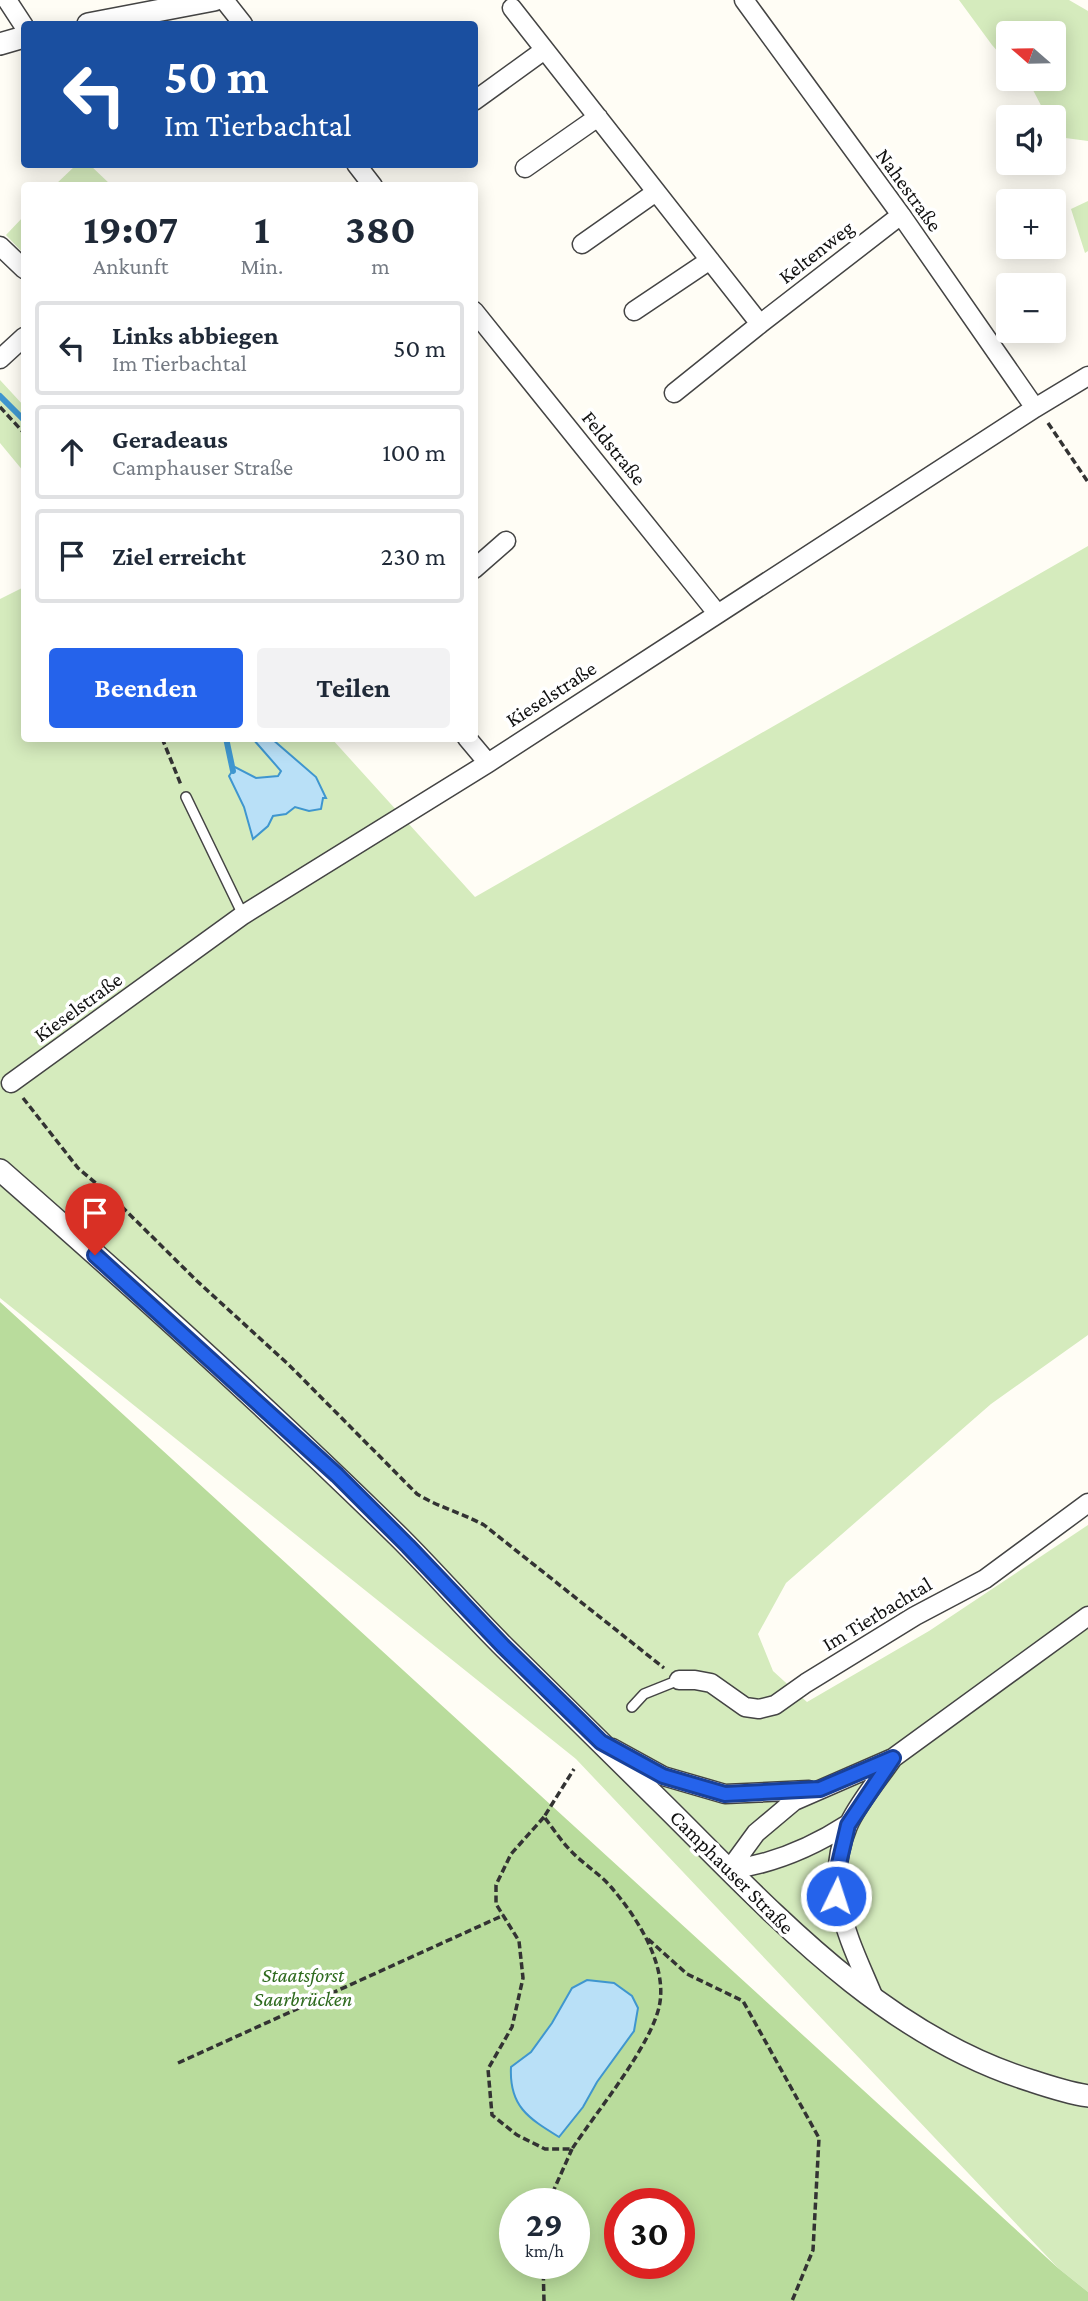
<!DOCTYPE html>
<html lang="de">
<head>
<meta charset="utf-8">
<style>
  body { margin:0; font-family:"Crimson Pro",serif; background:#f2f2f3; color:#1f2937; height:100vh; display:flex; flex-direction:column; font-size:26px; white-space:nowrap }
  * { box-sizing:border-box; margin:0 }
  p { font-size:23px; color:#747a83 }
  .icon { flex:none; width:38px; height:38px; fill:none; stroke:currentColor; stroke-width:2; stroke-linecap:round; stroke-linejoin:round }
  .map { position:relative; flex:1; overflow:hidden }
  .sheet { position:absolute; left:21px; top:182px; width:457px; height:560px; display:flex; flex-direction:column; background:#fff; border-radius:7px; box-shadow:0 4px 18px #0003 }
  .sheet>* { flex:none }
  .hud { position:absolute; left:21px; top:21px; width:457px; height:147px; border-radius:7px; box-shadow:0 4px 18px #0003; background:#1a4fa0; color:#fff; overflow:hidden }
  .needle { width:46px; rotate:290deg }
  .fabs { position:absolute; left:996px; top:21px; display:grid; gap:14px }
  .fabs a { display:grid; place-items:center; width:70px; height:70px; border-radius:7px; background:#fff; box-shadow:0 4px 18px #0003; font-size:35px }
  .speed { position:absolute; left:499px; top:2188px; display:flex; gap:14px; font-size:35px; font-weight:700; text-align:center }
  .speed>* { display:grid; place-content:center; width:91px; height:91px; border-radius:50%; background:#fff; box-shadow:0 4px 18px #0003; line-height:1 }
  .speed small { font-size:18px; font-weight:400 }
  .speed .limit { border:10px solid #d22; background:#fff; color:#111 }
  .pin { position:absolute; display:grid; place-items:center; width:60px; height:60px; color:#fff; margin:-72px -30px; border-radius:50% 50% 50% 0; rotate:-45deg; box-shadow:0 0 7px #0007 }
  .pin .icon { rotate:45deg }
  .me { position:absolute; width:77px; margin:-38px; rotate:4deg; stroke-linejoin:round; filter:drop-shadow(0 0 5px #0008) }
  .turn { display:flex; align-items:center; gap:24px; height:147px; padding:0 28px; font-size:32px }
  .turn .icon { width:91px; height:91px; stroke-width:2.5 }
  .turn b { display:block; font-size:49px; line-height:60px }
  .eta { display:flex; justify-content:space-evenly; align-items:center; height:119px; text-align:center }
  .eta b { font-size:42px; font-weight:700; line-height:49px }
  .cta { display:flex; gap:14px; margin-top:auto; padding:14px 28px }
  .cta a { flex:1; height:80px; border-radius:7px; background:#2563eb; color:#fff; font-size:28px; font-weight:700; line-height:80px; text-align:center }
  .cta a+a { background:#f2f2f3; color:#1f2937 }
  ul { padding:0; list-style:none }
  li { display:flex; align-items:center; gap:21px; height:94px; margin:0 14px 10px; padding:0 14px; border:4px solid #e0e1e3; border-radius:7px }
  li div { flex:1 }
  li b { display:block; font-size:26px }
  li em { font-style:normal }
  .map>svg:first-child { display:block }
</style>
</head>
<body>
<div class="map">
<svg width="1088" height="2301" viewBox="0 0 1088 2301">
  <rect width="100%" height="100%" fill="#fffdf5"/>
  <path fill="#d5ebbd" d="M 959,0 L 1069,0 L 1088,11 L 1088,141 L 1058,137 L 1054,129 L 1054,117 L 1047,117 L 1033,90 L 1023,79 L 1054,79 L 1054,33 L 1008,33 L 1008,63 L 992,45 Z
    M 76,165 L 90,165 L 111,185 L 55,185 Z
    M 1088,201 L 1088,251 L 1085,253 L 1071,209 Z
    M 24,216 L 24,254 L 6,235 Z
    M 0,380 L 24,406 L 24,472 L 0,443 Z
    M 1088,546 L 1088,1335 L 991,1404 L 786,1583 L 758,1634 L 773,1671 L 807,1702 L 929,1631 L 1088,1525 L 1088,2292 L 1058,2268 L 576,1759 L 0,1298 L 0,599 L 24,587 L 24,738 L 332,739 L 475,897 Z"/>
  <path fill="#b9dc9c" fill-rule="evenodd" d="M 0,1302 L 1058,2268 L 1088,2292 L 1088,2301 L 0,2301 ZM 514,2203 L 574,2203 L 574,2263 L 514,2263 ZM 620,2203 L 679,2203 L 679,2263 L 620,2263 Z"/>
  <path fill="#b9e0f7" stroke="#3f96cf" stroke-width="2" d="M 253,739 L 272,739 L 316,777 L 326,798 L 323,798 L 321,809 L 309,811 L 295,807 L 286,814 L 273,816 L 268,826 L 253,839 L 244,807 L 229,776 L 235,767 L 256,778 L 278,776 L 281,771 Z
    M 587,1980 L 614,1983 L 632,1996 L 638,2008 L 634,2031 L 597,2082 L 583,2107 L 559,2137 C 528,2118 509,2106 511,2067 L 531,2052 L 552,2023 L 572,1988 Z"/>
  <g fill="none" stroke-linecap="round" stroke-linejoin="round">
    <path stroke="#3f96cf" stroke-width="6" d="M 0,396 L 24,420
      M 226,738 L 233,771"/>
    <defs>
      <path id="service" d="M 186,797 L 243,915
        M 632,1707 L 644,1694 L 679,1680"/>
      <path id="minor" d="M 7,0 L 24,26
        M 224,0 L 243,24
        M 744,0 L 901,215 L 1035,408
        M 512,8 L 760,324 L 901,215
        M 474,101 L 543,51
        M 356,164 L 373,186
        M 525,168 L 598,117
        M 582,244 L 656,192
        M 0,246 L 24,269
        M 474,311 L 717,613
        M 634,311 L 710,260
        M 0,359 L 24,337
        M 674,393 L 760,324
        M 474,569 L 506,541
        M 467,738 L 488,763
        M 11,1083 L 243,915 L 488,763 L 1035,408 L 1088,376
        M 679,1680 L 695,1680 L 711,1683 L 745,1707 L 759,1709 L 775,1705 L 806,1683 L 915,1616 L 985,1579 L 1088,1503
        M 612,1748 L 663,1776 L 725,1794 L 809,1790
        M 729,1870 L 756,1833 L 794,1801 L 893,1758 L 1088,1616
        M 729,1870 C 773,1864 811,1848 848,1824
        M 874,1998 C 850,1940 821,1890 848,1826 C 856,1806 880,1777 893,1758"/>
      <path id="tertiary" d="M 88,24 L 214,0
        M 0,44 L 24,37
        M 0,1170 C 136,1289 271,1411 400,1538 C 436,1574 469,1612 505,1648 C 558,1701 612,1753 665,1806 C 773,1913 882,2035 1032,2081 C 1050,2087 1069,2093 1088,2096"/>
    </defs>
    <use href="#service" stroke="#444" stroke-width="12"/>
    <use href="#minor" stroke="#444" stroke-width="21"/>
    <use href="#tertiary" stroke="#444" stroke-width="24"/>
    <path stroke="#333" stroke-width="3.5" stroke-dasharray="7 3.5" stroke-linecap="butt" d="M 0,407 L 24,433
      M 1048,423 L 1088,482
      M 162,738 L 181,785
      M 23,1098 L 78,1168 L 112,1197 L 197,1281 L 289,1365 L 417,1494 C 438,1507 462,1513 484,1525 L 664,1668
      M 544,1817 L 511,1854 L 496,1885 L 496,1904 L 519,1941 L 523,1978 L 512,2027 L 488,2069 L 492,2115 L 517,2135 L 545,2149 L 572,2149 C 596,2112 654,2043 660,2002 C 666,1962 636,1916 611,1887 C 599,1873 583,1864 571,1851 C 561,1841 553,1828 544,1817 L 574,1769
      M 648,1939 L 687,1974 L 743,2001 L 819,2138 L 813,2250 L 792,2301
      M 178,2063 L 504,1915
      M 548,2203 L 572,2149
      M 543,2263 L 544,2301"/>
    <use href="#service" stroke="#fff" stroke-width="9"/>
    <use href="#minor" stroke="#fff" stroke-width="18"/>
    <use href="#tertiary" stroke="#fff" stroke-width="21"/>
  </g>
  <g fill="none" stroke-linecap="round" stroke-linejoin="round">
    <defs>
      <path id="route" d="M 95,1255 L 337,1475 L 408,1546 L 503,1646 L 601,1742 L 663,1776 L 725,1794 L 820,1789 L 893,1758 L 848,1825 L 837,1872 L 836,1896"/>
    </defs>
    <use href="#route" stroke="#184099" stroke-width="18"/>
    <use href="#route" stroke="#2563eb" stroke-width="12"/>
  </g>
  <g text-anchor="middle" stroke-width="7" stroke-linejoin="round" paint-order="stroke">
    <g font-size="21" fill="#111" stroke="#fff">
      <text transform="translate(909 190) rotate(54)" y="7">Nahestraße</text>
      <text transform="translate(816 252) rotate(-38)" y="7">Keltenweg</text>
      <text transform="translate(614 448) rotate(51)" y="7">Feldstraße</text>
      <text transform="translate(551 694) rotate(-33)" y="7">Kieselstraße</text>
      <text transform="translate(78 1007) rotate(-36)" y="7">Kieselstraße</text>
      <text transform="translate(877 1614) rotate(-31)" y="7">Im Tierbachtal</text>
      <text transform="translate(732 1872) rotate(45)" y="7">Camphauser Straße</text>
    </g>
    <g font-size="21" font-style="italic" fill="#2f6b1f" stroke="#fff">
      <text x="303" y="1982">Staatsforst<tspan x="303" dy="24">Saarbrücken</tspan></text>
    </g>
  </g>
</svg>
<div class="fabs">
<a><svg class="needle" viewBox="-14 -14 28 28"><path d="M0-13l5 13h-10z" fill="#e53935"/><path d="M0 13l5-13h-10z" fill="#747a83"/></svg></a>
<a><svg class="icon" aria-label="sound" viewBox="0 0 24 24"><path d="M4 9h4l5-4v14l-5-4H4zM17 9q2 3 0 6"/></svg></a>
<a>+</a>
<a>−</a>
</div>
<div class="speed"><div>29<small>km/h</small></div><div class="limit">30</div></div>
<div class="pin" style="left:95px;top:1255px;background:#d93025"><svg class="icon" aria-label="arrive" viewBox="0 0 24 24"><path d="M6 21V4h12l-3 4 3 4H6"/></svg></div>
<svg class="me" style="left:836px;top:1896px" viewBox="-20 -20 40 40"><circle r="17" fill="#2563eb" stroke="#fff" stroke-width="3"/><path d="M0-11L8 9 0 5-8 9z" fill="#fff"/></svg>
<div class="hud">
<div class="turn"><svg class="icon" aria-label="left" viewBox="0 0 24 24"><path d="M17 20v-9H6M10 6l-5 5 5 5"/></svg><div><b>50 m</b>Im Tierbachtal</div></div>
</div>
<section class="sheet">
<div class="eta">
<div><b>19:07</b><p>Ankunft</p></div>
<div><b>1</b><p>Min.</p></div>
<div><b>380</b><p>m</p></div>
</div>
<ul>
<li><svg class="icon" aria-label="left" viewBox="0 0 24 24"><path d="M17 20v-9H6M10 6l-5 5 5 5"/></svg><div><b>Links abbiegen</b><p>Im Tierbachtal</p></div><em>50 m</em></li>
<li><svg class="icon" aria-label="ahead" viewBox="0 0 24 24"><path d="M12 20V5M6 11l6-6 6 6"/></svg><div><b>Geradeaus</b><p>Camphauser Straße</p></div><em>100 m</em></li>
<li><svg class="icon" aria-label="arrive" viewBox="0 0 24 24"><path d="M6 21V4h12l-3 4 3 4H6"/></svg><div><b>Ziel erreicht</b></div><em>230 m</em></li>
</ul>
<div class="cta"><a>Beenden</a><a>Teilen</a></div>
</section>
</div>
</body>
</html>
